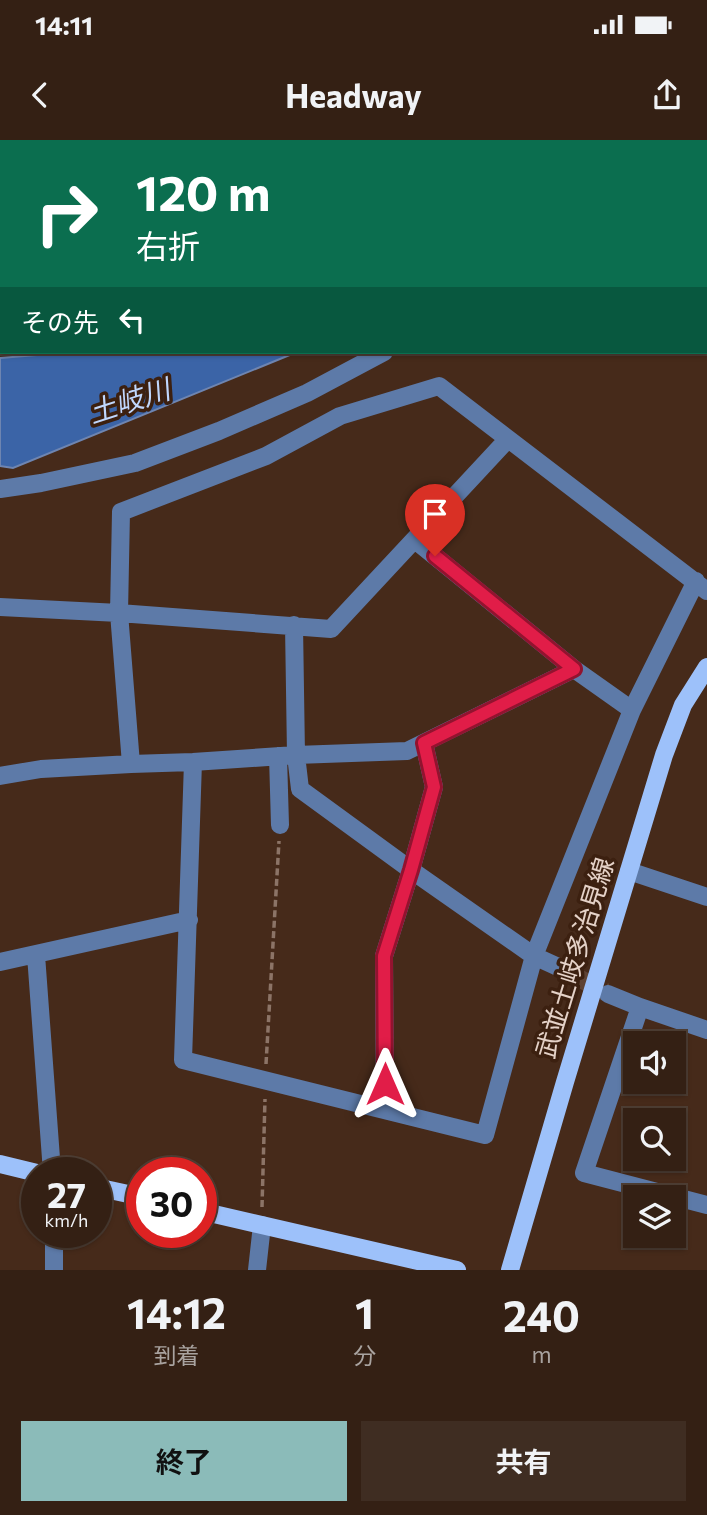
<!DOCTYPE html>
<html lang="ja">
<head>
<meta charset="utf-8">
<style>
  body { margin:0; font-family:Commissioner,"Noto Sans JP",sans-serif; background:#3f2d22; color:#f1f3f6; height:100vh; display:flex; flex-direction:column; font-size:26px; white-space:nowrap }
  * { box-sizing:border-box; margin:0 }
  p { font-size:23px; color:#a9a3a0 }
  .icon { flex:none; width:38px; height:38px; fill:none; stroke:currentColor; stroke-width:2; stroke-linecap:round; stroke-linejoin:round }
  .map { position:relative; height:1130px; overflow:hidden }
  .drawer { display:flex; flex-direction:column; background:#342014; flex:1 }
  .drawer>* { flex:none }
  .hud { position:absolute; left:0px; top:0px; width:707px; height:214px; box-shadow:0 2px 5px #0004,0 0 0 2px #4e3e34; background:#0b6e4f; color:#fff; overflow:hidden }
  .buttons { position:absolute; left:623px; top:891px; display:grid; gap:14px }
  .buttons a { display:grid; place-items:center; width:63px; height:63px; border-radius:0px; background:#342014; box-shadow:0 2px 5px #0004,0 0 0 2px #4e3e34; font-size:35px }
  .speed { position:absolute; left:21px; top:1017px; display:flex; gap:14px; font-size:35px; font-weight:700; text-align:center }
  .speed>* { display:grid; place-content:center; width:91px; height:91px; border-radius:50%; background:#342014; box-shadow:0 2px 5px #0004,0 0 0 2px #4e3e34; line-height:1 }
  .speed small { font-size:18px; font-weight:400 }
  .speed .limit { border:10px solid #d22; background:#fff; color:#111 }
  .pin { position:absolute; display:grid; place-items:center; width:60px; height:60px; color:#fff; margin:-72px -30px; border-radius:50% 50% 50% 0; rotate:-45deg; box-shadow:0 0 7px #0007 }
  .pin .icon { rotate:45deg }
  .me { position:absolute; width:77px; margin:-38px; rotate:0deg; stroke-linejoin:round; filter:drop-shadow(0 0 5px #0008) }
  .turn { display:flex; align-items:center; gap:24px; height:147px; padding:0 21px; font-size:32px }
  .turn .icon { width:91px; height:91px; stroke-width:2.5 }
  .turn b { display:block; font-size:49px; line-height:60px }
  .then { display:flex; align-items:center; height:66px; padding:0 21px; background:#0003; gap:14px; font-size:26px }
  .eta { display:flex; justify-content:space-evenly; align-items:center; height:119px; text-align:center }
  .eta b { font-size:42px; font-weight:700; line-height:49px }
  .action { display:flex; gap:14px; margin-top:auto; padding:14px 21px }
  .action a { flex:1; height:80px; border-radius:0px; background:#8bbbb9; color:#111; font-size:28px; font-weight:700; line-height:80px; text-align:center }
  .action a+a { background:#3f2d22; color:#f1f3f6 }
  .status { display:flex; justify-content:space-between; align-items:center; height:49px; padding:0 35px; background:#342014; direction:ltr }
  .status svg { height:19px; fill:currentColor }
  header { display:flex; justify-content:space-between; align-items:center; height:91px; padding:0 21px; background:#342014; font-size:32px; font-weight:700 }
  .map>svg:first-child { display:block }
</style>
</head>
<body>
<div class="status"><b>14:11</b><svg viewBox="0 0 49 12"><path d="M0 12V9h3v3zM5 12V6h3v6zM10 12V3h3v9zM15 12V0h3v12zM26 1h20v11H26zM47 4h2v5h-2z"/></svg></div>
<header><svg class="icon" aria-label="back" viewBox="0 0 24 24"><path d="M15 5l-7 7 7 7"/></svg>Headway<svg class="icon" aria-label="share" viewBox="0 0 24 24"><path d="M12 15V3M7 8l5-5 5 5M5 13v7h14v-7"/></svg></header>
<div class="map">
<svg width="707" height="1130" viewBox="0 0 707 1130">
  <rect width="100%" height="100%" fill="#462a1a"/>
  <path fill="#3b64a7" stroke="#6e85b1" stroke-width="2" d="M 74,212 L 297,212 L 13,328 L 0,326 L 0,218 Z"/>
  <path fill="#634534" stroke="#977664" stroke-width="2" d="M 0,17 L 2,17 L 2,134 L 0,134 Z"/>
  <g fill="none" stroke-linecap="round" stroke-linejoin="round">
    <path stroke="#5e4334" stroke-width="18" stroke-dasharray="18 9" stroke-linecap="butt" d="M 556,826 L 605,852"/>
    <path stroke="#8c7467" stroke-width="3.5" stroke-dasharray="7 3.5" stroke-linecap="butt" d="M 266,924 L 279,701
      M 262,1067 L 265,959"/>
    <path stroke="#5d7aa8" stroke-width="18" d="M 559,2 L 560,0
      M 646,2 L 649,0
      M 0,141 L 2,141
      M 0,349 L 41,343 L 135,323 L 219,291 L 307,253 L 384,212
      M 415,400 L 574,529 L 632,570 L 696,441
      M 0,467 L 119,473 L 331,489 L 508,299
      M 294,485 L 296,615 L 300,649 L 411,730 L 534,816 L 556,826
      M 278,616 L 280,685
      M 193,622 L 183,920 L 485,995 L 534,816 L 632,570
      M 131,624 L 119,473 L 121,372 L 266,316 L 340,276 L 439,246 L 707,451
      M 0,636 L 41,629 L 131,624 L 193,622 L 296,615 L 407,611 L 574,529
      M 629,731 L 707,757
      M 36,815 L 52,1032
      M 0,822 L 189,780
      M 608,854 L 640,867 L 707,890
      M 640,867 L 584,1033 L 707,1065
      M 385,970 L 384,816 L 411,730 L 434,647 L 424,603
      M 54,1092 L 54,1130
      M 257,1130 L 262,1085"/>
    <path stroke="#9dc1fa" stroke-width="18" d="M 0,1024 L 37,1033
      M 96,1047 L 142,1057
      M 201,1071 L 457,1130
      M 510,1130 L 565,942 L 664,615 L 683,565 L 707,527"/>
    <path stroke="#cedcf3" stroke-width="21" d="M 69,0 L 79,2
      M 213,0 L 220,2
      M 705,129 L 707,130
      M 705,155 L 707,155"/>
  </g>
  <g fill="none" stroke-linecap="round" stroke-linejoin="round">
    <defs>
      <path id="route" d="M 385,944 L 384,816 L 411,730 L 434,647 L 424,603 L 574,529 L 435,416"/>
    </defs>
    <use href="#route" stroke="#92132f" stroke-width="18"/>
    <use href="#route" stroke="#e11d48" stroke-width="12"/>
  </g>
  <g text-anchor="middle" stroke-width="7" stroke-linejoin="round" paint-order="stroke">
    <g font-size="26" fill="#e5d2c8" stroke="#3c2010">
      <text transform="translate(575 818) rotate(-73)" y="9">武並土岐多治見線</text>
    </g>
    <g font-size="28" font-style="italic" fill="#c0d7fd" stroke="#3c2010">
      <text transform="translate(129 261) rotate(-18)" y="10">土岐川</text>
    </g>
  </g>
</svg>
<div class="buttons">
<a><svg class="icon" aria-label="sound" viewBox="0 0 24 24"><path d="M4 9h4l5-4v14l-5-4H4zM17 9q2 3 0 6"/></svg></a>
<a><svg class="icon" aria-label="search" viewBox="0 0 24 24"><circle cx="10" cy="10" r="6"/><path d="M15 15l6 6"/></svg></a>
<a><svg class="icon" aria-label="layers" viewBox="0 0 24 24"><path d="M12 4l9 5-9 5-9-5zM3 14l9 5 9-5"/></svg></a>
</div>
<div class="speed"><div>27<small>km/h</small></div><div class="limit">30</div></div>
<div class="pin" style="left:435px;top:416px;background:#d93025"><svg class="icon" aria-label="arrive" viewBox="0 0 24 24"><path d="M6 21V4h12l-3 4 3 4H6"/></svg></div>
<svg class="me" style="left:385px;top:944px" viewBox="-20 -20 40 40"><path d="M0-17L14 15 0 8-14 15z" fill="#e11d48" stroke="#fff" stroke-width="4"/></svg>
<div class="hud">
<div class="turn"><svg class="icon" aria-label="right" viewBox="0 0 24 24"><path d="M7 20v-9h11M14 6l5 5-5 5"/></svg><div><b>120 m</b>右折</div></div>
<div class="then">その先<svg class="icon" aria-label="left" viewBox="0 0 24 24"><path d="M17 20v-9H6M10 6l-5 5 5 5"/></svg></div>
</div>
</div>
<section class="drawer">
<div class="eta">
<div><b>14:12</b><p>到着</p></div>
<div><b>1</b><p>分</p></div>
<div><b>240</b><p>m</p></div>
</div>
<div class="action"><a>終了</a><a>共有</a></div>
</section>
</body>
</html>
